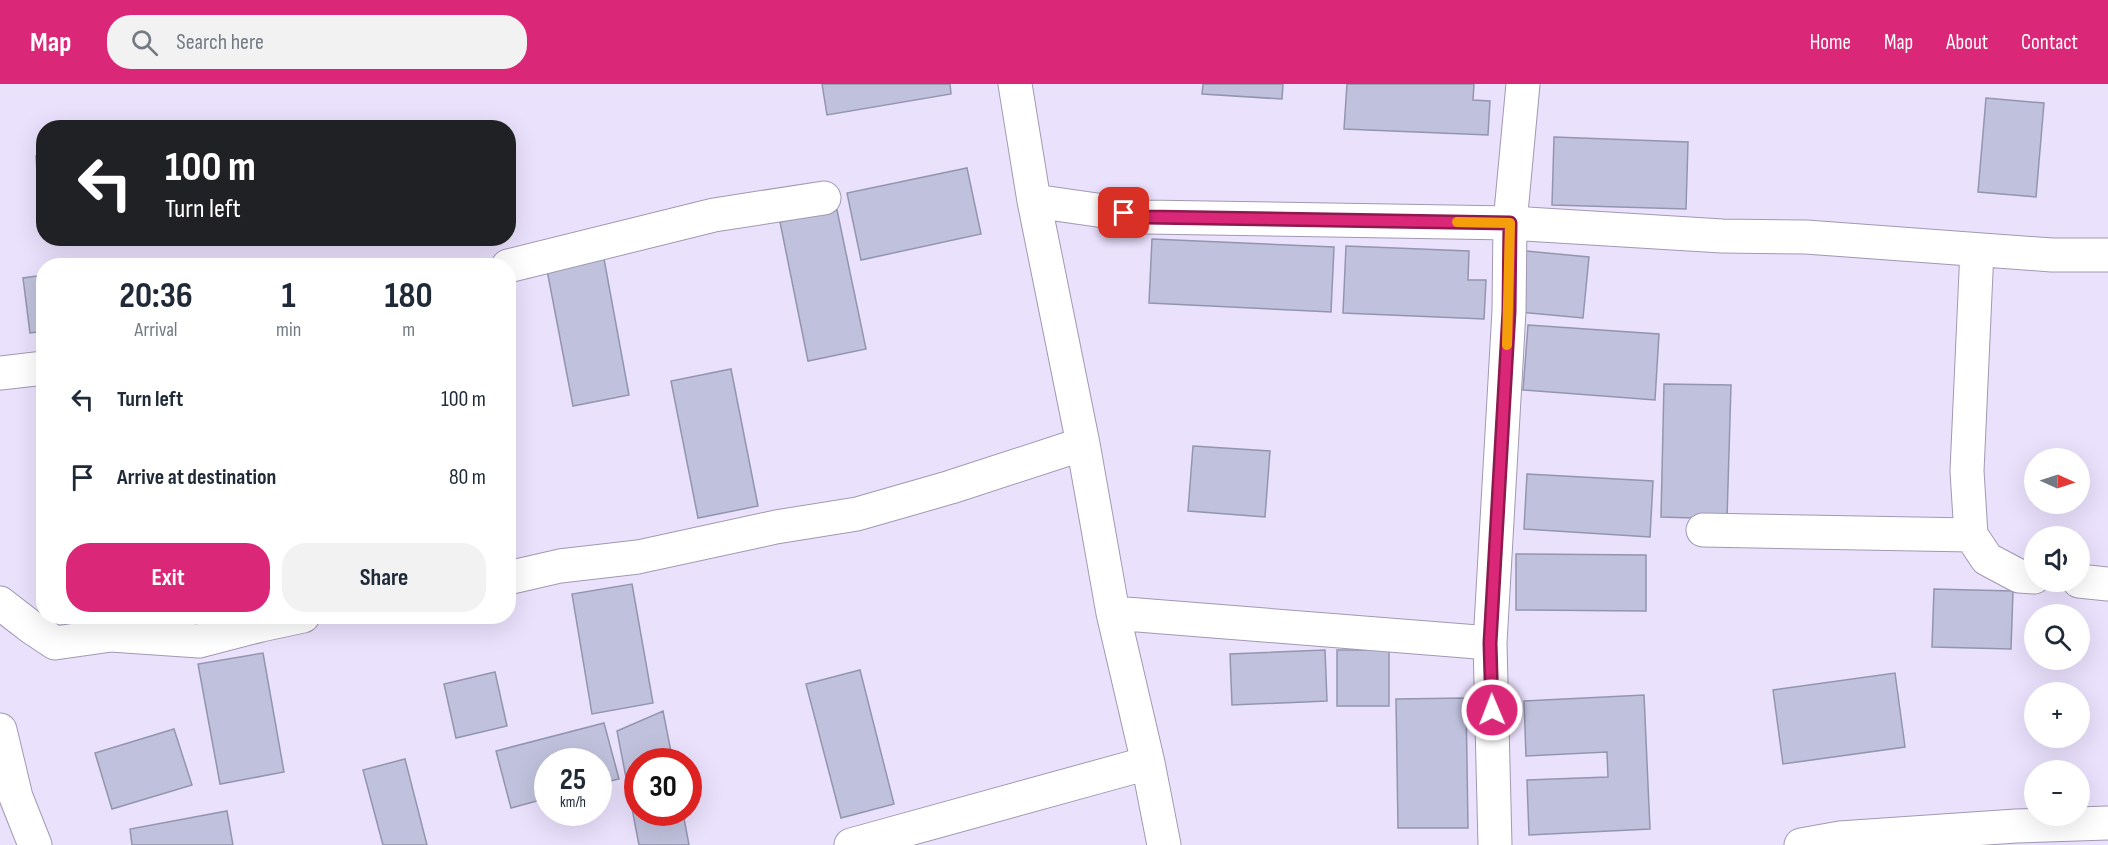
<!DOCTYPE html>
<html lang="en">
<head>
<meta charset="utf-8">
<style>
  body { margin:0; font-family:"Sofia Sans Condensed",sans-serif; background:#f2f2f3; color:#1f2937; height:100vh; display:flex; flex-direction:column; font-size:22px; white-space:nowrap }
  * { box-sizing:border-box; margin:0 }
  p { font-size:20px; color:#747a83 }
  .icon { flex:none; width:33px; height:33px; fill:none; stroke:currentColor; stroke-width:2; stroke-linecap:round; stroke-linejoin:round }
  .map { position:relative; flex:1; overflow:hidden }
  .details { position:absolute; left:36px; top:174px; width:480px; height:366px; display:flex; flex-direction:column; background:#fff; border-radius:24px; box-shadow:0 6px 24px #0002 }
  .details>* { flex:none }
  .hud { position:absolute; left:36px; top:36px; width:480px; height:126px; border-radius:24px; box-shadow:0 6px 24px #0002; background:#202124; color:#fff; overflow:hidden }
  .needle { width:39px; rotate:93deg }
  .controls { position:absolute; left:2024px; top:364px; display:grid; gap:12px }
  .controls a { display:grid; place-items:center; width:66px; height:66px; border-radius:50%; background:#fff; box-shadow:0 6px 24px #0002; font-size:30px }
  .speed { position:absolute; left:534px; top:664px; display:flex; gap:12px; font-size:30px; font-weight:700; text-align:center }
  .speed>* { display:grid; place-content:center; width:78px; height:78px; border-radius:50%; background:#fff; box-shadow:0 6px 24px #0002; line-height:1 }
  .speed small { font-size:15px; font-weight:400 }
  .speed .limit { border:9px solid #d22; background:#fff; color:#111 }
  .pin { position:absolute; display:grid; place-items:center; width:51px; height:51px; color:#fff; margin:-26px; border-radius:12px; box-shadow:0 3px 9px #0006 }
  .me { position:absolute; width:66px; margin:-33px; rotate:359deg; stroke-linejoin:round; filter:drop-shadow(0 0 4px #0008) }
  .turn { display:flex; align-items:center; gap:21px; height:126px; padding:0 30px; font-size:27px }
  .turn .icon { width:78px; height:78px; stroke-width:2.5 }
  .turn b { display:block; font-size:42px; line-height:51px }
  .eta { display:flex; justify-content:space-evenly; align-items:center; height:102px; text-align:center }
  .eta b { font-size:36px; font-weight:700; line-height:42px }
  .button { display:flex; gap:12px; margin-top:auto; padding:12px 30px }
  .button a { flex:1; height:69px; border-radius:24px; background:#db2777; color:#fff; font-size:24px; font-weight:700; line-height:69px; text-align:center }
  .button a+a { background:#f2f2f3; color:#1f2937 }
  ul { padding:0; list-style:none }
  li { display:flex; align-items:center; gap:18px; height:78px; padding:0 30px }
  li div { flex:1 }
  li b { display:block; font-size:22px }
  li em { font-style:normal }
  header { display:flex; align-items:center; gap:36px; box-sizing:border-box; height:84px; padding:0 30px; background:#db2777; color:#fff }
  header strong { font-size:28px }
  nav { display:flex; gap:33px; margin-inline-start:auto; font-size:21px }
  .search { width:420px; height:54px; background:#f2f2f3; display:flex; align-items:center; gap:15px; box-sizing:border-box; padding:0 21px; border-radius:24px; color:#747a83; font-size:22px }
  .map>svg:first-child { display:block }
</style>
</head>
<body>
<header>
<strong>Map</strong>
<div class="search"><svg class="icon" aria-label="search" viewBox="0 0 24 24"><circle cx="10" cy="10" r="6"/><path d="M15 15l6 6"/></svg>Search here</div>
<nav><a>Home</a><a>Map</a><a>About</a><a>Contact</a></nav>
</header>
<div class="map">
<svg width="2108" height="761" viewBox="0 0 2108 761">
  <rect width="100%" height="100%" fill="#eae1fd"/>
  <path fill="#c0c2dd" stroke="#9395af" stroke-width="1.5" d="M 822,0 L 950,0 L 951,10 L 827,31 Z
    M 1203,0 L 1283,0 L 1282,15 L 1202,10 Z
    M 1347,0 L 1474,0 L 1473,16 L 1490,17 L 1488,51 L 1344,45 Z
    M 1986,14 L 2044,19 L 2036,113 L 1978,108 Z
    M 1554,53 L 1688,58 L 1686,125 L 1552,121 Z
    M 44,71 L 44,139 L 40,139 L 36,72 Z
    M 967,84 L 981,150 L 861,176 L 847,109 Z
    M 837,126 L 866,265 L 808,277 L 780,138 Z
    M 1152,155 L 1334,163 L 1331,228 L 1149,219 Z
    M 1346,162 L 1469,167 L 1468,196 L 1486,196 L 1484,235 L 1343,229 Z
    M 1526,167 L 1589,173 L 1583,234 L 1520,228 Z
    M 604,175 L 629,311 L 573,322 L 547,186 Z
    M 44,191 L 44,247 L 30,249 L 23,194 Z
    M 1528,241 L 1659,250 L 1655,316 L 1523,306 Z
    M 731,285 L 758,422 L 698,434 L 671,297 Z
    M 1664,300 L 1731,301 L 1727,435 L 1661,433 Z
    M 1193,362 L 1270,367 L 1265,433 L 1188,427 Z
    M 1527,390 L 1653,397 L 1650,453 L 1524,445 Z
    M 1516,470 L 1646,471 L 1646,527 L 1516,526 Z
    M 632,500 L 653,619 L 592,630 L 572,510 Z
    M 1934,505 L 2013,507 L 2011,565 L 1932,563 Z
    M 1325,566 L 1327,617 L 1232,621 L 1230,570 Z
    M 1337,566 L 1389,566 L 1389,622 L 1337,622 Z
    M 263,569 L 284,688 L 220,700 L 198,580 Z
    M 860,586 L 894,720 L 841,734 L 806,600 Z
    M 495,588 L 507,642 L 456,654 L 444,600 Z
    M 1895,589 L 1905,663 L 1783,680 L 1773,606 Z
    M 1644,611 L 1650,745 L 1529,751 L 1527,696 L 1608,693 L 1607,668 L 1526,672 L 1524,617 Z
    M 1466,614 L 1468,744 L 1398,744 L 1396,615 Z
    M 663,627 L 673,678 L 638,678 L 638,729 L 683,729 L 689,761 L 639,761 L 617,647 Z
    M 604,639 L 619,695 L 598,700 L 598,678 L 548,678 L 548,714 L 511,724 L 496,667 Z
    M 174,645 L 192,701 L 112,725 L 95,669 Z
    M 405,675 L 427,761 L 383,761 L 363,686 Z
    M 227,727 L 233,761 L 132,761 L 130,745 Z"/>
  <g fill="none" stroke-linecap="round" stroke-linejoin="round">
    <defs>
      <path id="minor" d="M 1015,0 L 1034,117 L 1083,360 L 1113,529 L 1148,679 L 1164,761
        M 1034,117 L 1146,133 L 1510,139 L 1722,152 L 1806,153 L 2052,171 L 2108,171
        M 1977,166 L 1967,387 L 1971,451 L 1987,475 L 2019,492 L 2034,493
        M 508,182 L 714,131 L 824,114
        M 0,289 L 44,284
        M 1703,446 L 1971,451
        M 508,494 L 560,482 L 638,473 L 776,443 L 857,430 L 951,403 L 1083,360
        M 2079,497 L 2108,500
        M 0,519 L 31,543 L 55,559 L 111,551 L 199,557 L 261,541 L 303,532
        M 1113,529 L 1490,559
        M 0,646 L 16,713 L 35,761
        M 851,761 L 1148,679
        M 1495,761 L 1490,559 L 1509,227 L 1510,139 L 1523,0
        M 1801,761 L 1840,754 L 2016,742 L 2108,739"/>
    </defs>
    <use href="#minor" stroke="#a198b2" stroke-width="35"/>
    <use href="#minor" stroke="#fff" stroke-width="33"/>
  </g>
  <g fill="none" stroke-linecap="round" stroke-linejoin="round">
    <defs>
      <path id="route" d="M 1124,129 L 1146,133 L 1510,139 L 1509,227 L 1490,559 L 1492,626"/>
    </defs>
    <use href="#route" stroke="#8e194d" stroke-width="15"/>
    <use href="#route" stroke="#db2777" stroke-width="10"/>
    <path stroke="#f59e0b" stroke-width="10" d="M 1457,138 L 1510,139 L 1507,261"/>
  </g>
</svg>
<div class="controls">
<a><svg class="needle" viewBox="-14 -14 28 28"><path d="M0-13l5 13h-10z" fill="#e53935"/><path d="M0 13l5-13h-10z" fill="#747a83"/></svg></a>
<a><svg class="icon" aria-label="sound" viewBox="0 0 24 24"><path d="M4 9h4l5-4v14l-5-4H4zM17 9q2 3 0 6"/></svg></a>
<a><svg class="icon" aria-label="search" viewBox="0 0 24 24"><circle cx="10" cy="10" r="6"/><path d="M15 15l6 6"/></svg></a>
<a>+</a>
<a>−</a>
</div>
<div class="speed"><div>25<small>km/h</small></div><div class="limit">30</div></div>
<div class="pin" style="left:1124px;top:129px;background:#d93025"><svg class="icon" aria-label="arrive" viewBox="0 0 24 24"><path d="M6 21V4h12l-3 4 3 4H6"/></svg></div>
<svg class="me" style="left:1492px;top:626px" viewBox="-20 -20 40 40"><circle r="17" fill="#db2777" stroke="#fff" stroke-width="3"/><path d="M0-11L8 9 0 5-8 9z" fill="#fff"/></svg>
<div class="hud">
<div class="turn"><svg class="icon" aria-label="left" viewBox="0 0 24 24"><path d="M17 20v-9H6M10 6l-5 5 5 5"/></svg><div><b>100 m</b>Turn left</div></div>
</div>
<section class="details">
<div class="eta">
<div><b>20:36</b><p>Arrival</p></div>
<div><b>1</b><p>min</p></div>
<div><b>180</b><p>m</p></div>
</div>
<ul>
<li><svg class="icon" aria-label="left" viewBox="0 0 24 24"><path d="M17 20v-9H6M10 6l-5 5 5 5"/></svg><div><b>Turn left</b></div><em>100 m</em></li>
<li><svg class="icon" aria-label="arrive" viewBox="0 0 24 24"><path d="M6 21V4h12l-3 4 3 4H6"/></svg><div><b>Arrive at destination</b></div><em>80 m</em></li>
</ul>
<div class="button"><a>Exit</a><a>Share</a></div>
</section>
</div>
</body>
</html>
